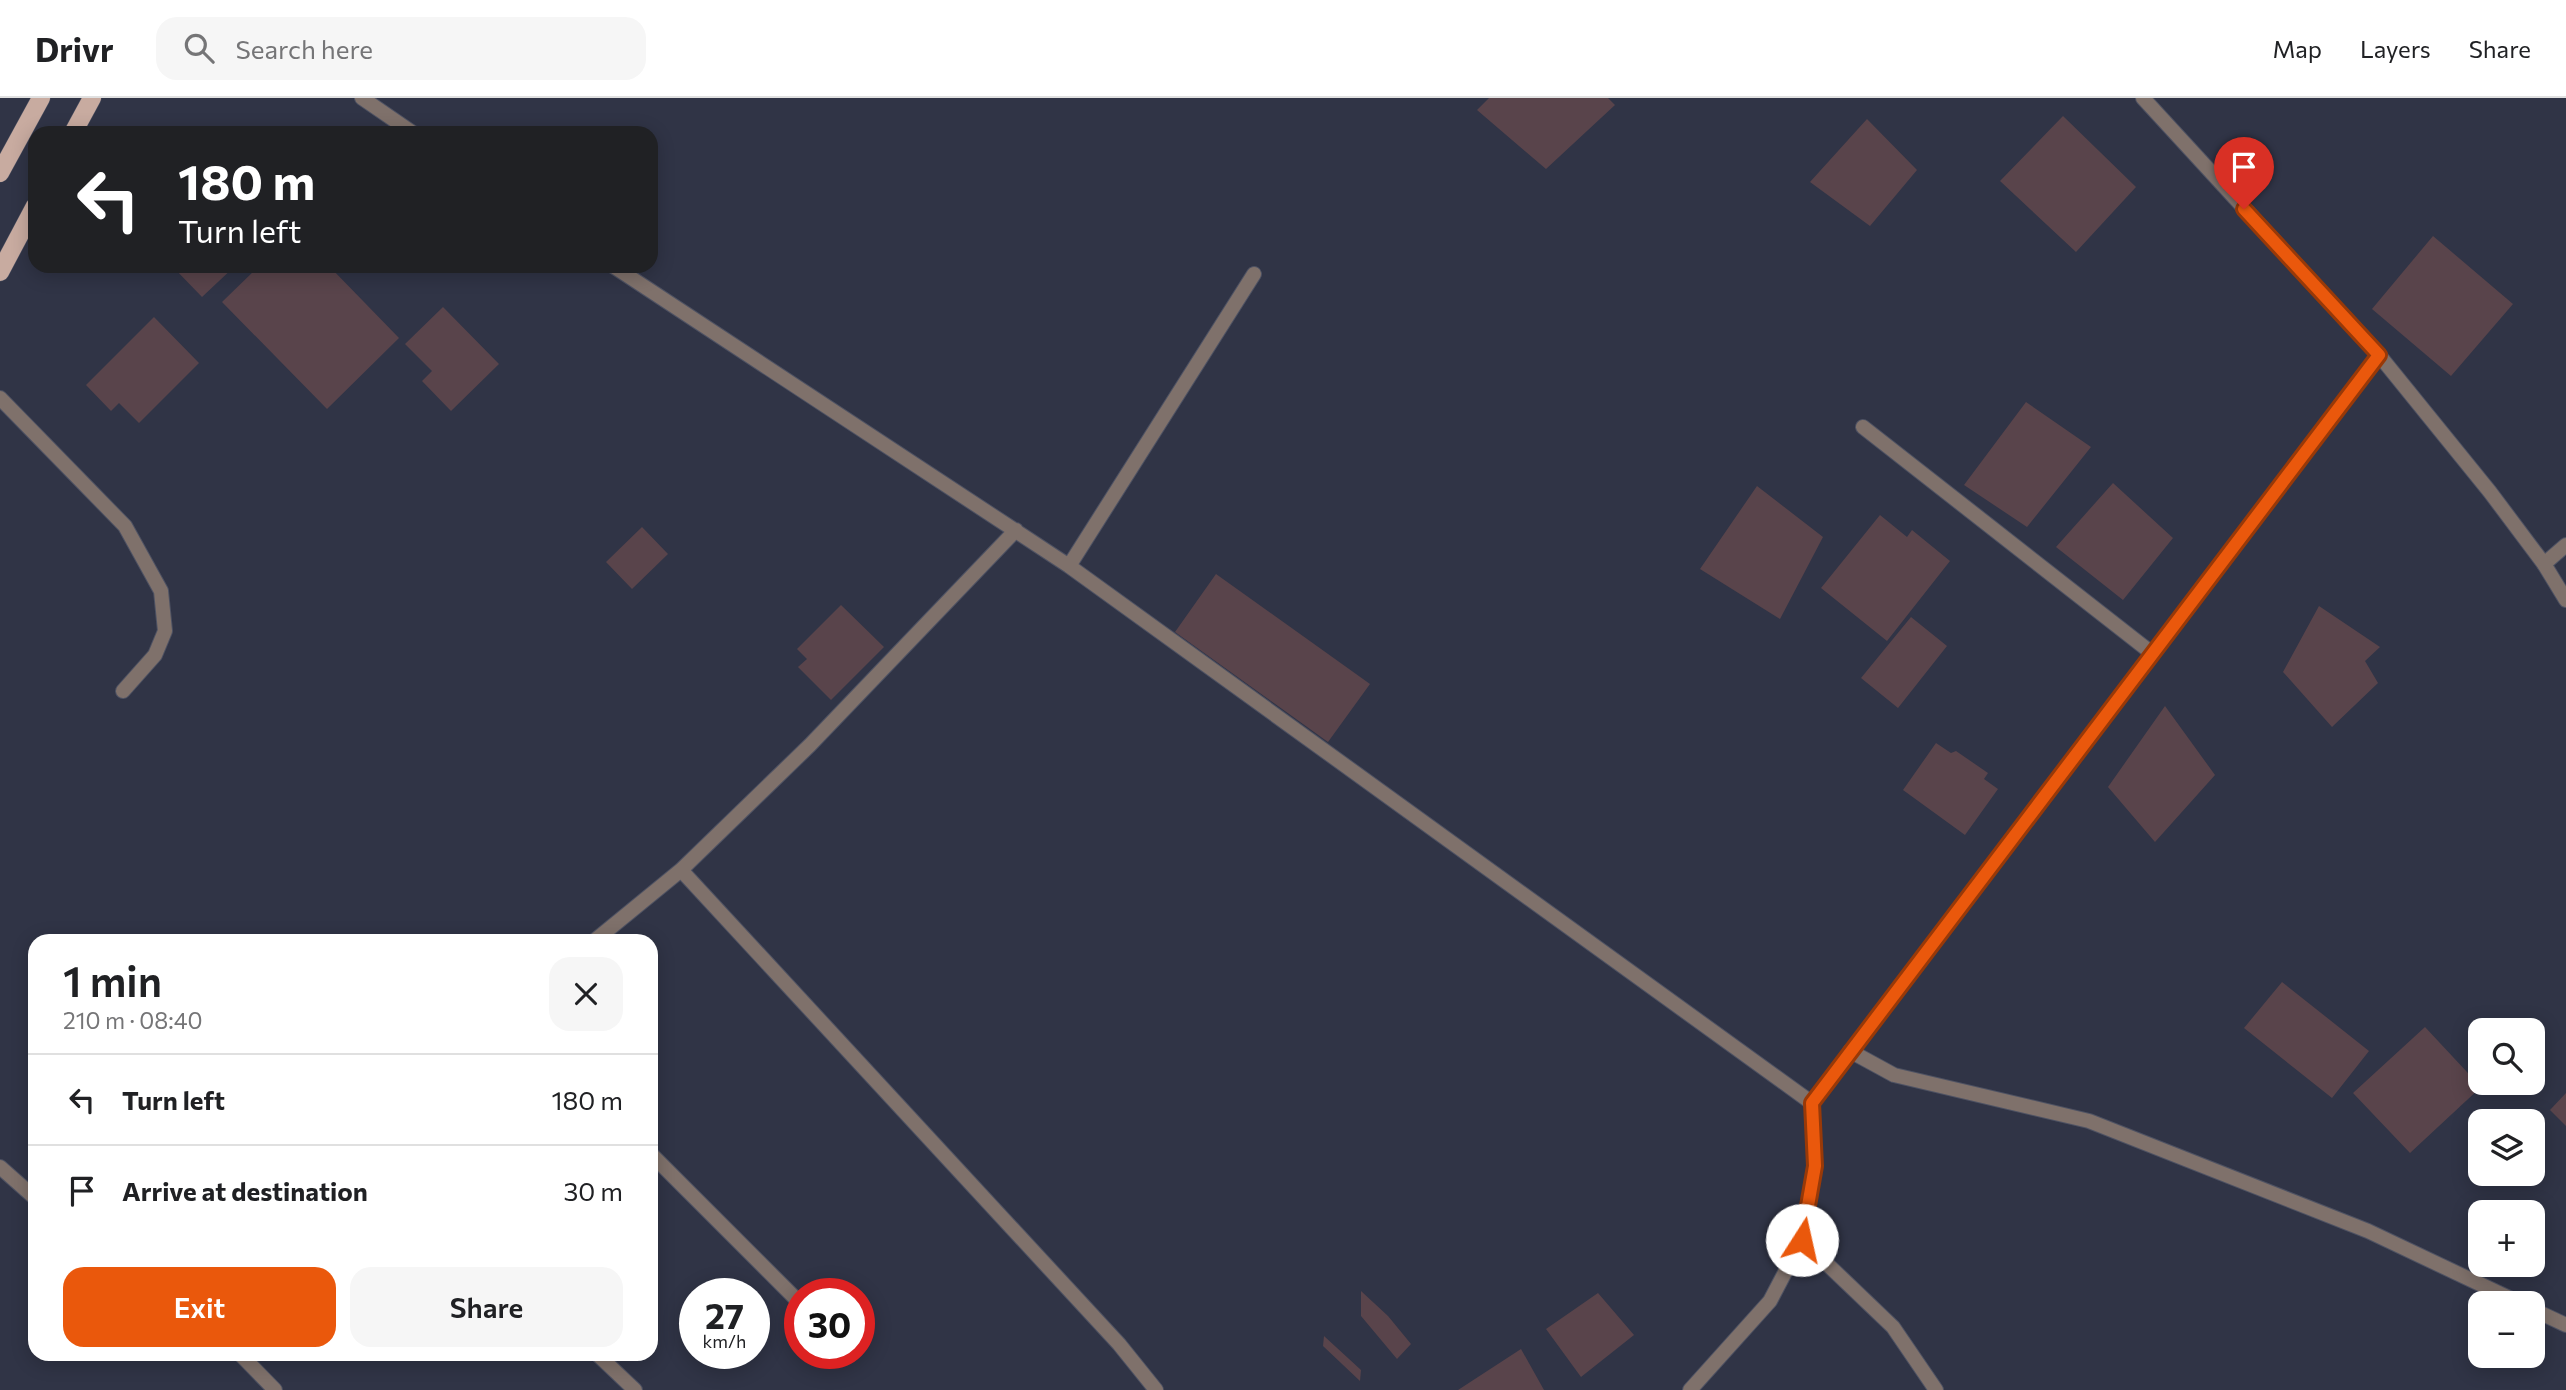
<!DOCTYPE html>
<html lang="en">
<head>
<meta charset="utf-8">
<style>
  body { margin:0; font-family:Commissioner,sans-serif; background:#f6f6f6; color:#202124; height:100vh; display:flex; flex-direction:column; font-size:26px; white-space:nowrap }
  * { box-sizing:border-box; margin:0 }
  p { font-size:23px; color:#757577 }
  .icon { flex:none; width:38px; height:38px; fill:none; stroke:currentColor; stroke-width:2; stroke-linecap:round; stroke-linejoin:round }
  .map { position:relative; flex:1; overflow:hidden }
  .drawer { position:absolute; left:28px; top:836px; width:630px; height:427px; display:flex; flex-direction:column; background:#fff; border-radius:21px; box-shadow:0 4px 18px #0003 }
  .drawer>* { flex:none }
  .guide { position:absolute; left:28px; top:28px; width:630px; height:147px; border-radius:21px; box-shadow:0 4px 18px #0003; background:#202124; color:#fff; overflow:hidden }
  .fabs { position:absolute; left:2468px; top:920px; display:grid; gap:14px }
  .fabs a { display:grid; place-items:center; width:77px; height:77px; border-radius:14px; background:#fff; box-shadow:0 4px 18px #0003; font-size:35px }
  .speed { position:absolute; left:679px; top:1180px; display:flex; gap:14px; font-size:35px; font-weight:700; text-align:center }
  .speed>* { display:grid; place-content:center; width:91px; height:91px; border-radius:50%; background:#fff; box-shadow:0 4px 18px #0003; line-height:1 }
  .speed small { font-size:18px; font-weight:400 }
  .speed .limit { border:10px solid #d22; background:#fff; color:#111 }
  .pin { position:absolute; display:grid; place-items:center; width:60px; height:60px; color:#fff; margin:-72px -30px; border-radius:50% 50% 50% 0; rotate:-45deg; box-shadow:0 0 7px #0007 }
  .pin .icon { rotate:45deg }
  .me { position:absolute; width:77px; margin:-38px; rotate:10deg; stroke-linejoin:round; filter:drop-shadow(0 0 5px #0008) }
  .turn { display:flex; align-items:center; gap:24px; height:147px; padding:0 35px; font-size:32px }
  .turn .icon { width:91px; height:91px; stroke-width:2.5 }
  .turn b { display:block; font-size:49px; line-height:60px }
  .round { display:grid; place-items:center; flex:none; width:74px; height:74px; border-radius:21px; background:#f6f6f6 }
  .headline { display:flex; align-items:center; justify-content:space-between; height:119px; padding:0 35px }
  h1 { font-size:42px; font-weight:600; line-height:52px }
  .action { display:flex; gap:14px; margin-top:auto; padding:14px 35px }
  .action a { flex:1; height:80px; border-radius:21px; background:#ea580c; color:#fff; font-size:28px; font-weight:600; line-height:80px; text-align:center }
  .action a+a { background:#f6f6f6; color:#202124 }
  ul { padding:0; list-style:none }
  li { display:flex; align-items:center; gap:21px; height:91px; padding:0 35px; border-top:2px solid #e0e0e0 }
  li div { flex:1 }
  li b { display:block; font-size:26px }
  li em { font-style:normal }
  header { display:flex; align-items:center; gap:42px; box-sizing:border-box; height:98px; padding:0 35px; background:#fff; border-bottom:2px solid #e0e0e0 }
  header strong { font-size:33px }
  nav { display:flex; gap:38px; margin-inline-start:auto; font-size:24px }
  .search { width:490px; height:63px; background:#f6f6f6; display:flex; align-items:center; gap:18px; box-sizing:border-box; padding:0 24px; border-radius:21px; color:#757577; font-size:26px }
  .map>svg:first-child { display:block }
</style>
</head>
<body>
<header>
<strong>Drivr</strong>
<div class="search"><svg class="icon" aria-label="search" viewBox="0 0 24 24"><circle cx="10" cy="10" r="6"/><path d="M15 15l6 6"/></svg>Search here</div>
<nav><a>Map</a><a>Layers</a><a>Share</a></nav>
</header>
<div class="map">
<svg width="2566" height="1292" viewBox="0 0 2566 1292">
  <rect width="100%" height="100%" fill="#303446"/>
  <path fill="#59444b" d="M 1489,0 L 1608,0 L 1615,7 L 1546,71 L 1477,12 Z
    M 2063,18 L 2136,89 L 2076,154 L 2000,83 Z
    M 1867,21 L 1917,72 L 1870,128 L 1810,84 Z
    M 2433,138 L 2513,206 L 2451,278 L 2372,211 Z
    M 172,168 L 235,168 L 202,199 Z
    M 259,168 L 329,168 L 399,240 L 327,311 L 222,204 Z
    M 443,209 L 499,266 L 451,313 L 422,283 L 432,273 L 405,246 Z
    M 154,219 L 199,265 L 139,325 L 119,305 L 111,313 L 86,287 Z
    M 2026,304 L 2091,349 L 2027,429 L 1964,387 Z
    M 2113,385 L 2173,440 L 2123,502 L 2056,449 Z
    M 1757,388 L 1823,439 L 1780,521 L 1700,471 Z
    M 1880,417 L 1907,439 L 1912,432 L 1950,463 L 1887,543 L 1821,490 Z
    M 642,429 L 668,456 L 632,491 L 606,464 Z
    M 1216,476 L 1370,586 L 1328,644 L 1175,534 Z
    M 841,507 L 884,549 L 831,602 L 798,569 L 807,561 L 797,551 Z
    M 2319,508 L 2380,549 L 2365,563 L 2378,585 L 2332,629 L 2283,574 Z
    M 1911,519 L 1947,548 L 1898,610 L 1861,580 Z
    M 2165,608 L 2215,677 L 2155,744 L 2108,689 Z
    M 1936,645 L 1951,655 L 1956,653 L 1988,675 L 1984,681 L 1998,691 L 1965,737 L 1903,692 Z
    M 2282,884 L 2369,953 L 2332,1000 L 2244,930 Z
    M 2425,929 L 2481,989 L 2410,1055 L 2353,995 Z
    M 2566,995 L 2566,1028 L 2550,1012 Z
    M 1361,1193 L 1388,1218 L 1411,1246 L 1397,1261 L 1361,1218 Z
    M 1598,1195 L 1634,1237 L 1581,1279 L 1546,1231 Z
    M 1324,1238 L 1361,1272 L 1360,1283 L 1323,1248 Z
    M 1521,1251 L 1544,1292 L 1458,1292 Z"/>
  <g fill="none" stroke-linecap="round" stroke-linejoin="round">
    <defs>
      <path id="minor" d="M 362,0 L 413,35
        M 613,168 L 1069,468 L 1812,1005
        M 0,300 L 125,428 L 161,493 L 165,533 L 155,557 L 123,593
        M 1863,329 L 2153,556
        M 2544,466 L 2566,447
        M 1069,468 L 1254,176
        M 681,772 L 1119,1246 L 1156,1292
        M 593,844 L 681,772 L 810,647 L 1016,432
        M 1850,953 L 1894,977 L 2089,1023 L 2368,1133 L 2522,1206
        M 651,1056 L 800,1205
        M 0,1069 L 35,1100
        M 1802,1142 L 1893,1229 L 1936,1292
        M 2532,1211 L 2566,1227
        M 240,1256 L 275,1292
        M 597,1256 L 635,1292
        M 1690,1292 L 1770,1203 L 1802,1142 L 1815,1068 L 1812,1005 L 2379,257"/>
      <path id="tertiary" d="M 2143,0 L 2379,257 L 2490,394 L 2544,466 L 2566,502"/>
      <path id="primary" d="M 73,35 L 92,0
        M 0,75 L 41,0
        M 0,174 L 35,108"/>
    </defs>
    <use href="#minor" stroke="#4e5263" stroke-width="16"/>
    <use href="#tertiary" stroke="#4e5263" stroke-width="16"/>
    <use href="#primary" stroke="#4e5263" stroke-width="19"/>
    <use href="#minor" stroke="#7f716b" stroke-width="14"/>
    <use href="#tertiary" stroke="#7f716b" stroke-width="14"/>
    <use href="#primary" stroke="#c8aba0" stroke-width="18"/>
  </g>
  <g fill="none" stroke-linecap="round" stroke-linejoin="round">
    <defs>
      <path id="route" d="M 1802,1142 L 1815,1068 L 1812,1005 L 2379,257 L 2244,111"/>
    </defs>
    <use href="#route" stroke="#983908" stroke-width="18"/>
    <use href="#route" stroke="#ea580c" stroke-width="12"/>
  </g>
</svg>
<div class="fabs">
<a><svg class="icon" aria-label="search" viewBox="0 0 24 24"><circle cx="10" cy="10" r="6"/><path d="M15 15l6 6"/></svg></a>
<a><svg class="icon" aria-label="layers" viewBox="0 0 24 24"><path d="M12 4l9 5-9 5-9-5zM3 14l9 5 9-5"/></svg></a>
<a>+</a>
<a>−</a>
</div>
<div class="speed"><div>27<small>km/h</small></div><div class="limit">30</div></div>
<div class="pin" style="left:2244px;top:111px;background:#d93025"><svg class="icon" aria-label="arrive" viewBox="0 0 24 24"><path d="M6 21V4h12l-3 4 3 4H6"/></svg></div>
<svg class="me" style="left:1802px;top:1142px" viewBox="-20 -20 40 40"><circle r="19" fill="#fff"/><path d="M0-13L10 11 0 6-10 11z" fill="#ea580c"/></svg>
<div class="guide">
<div class="turn"><svg class="icon" aria-label="left" viewBox="0 0 24 24"><path d="M17 20v-9H6M10 6l-5 5 5 5"/></svg><div><b>180 m</b>Turn left</div></div>
</div>
<section class="drawer">
<div class="headline"><div><h1>1 min</h1><p>210 m · 08:40</p></div><a class="round"><svg class="icon" aria-label="close" viewBox="0 0 24 24"><path d="M6 6l12 12M18 6L6 18"/></svg></a></div>
<ul>
<li><svg class="icon" aria-label="left" viewBox="0 0 24 24"><path d="M17 20v-9H6M10 6l-5 5 5 5"/></svg><div><b>Turn left</b></div><em>180 m</em></li>
<li><svg class="icon" aria-label="arrive" viewBox="0 0 24 24"><path d="M6 21V4h12l-3 4 3 4H6"/></svg><div><b>Arrive at destination</b></div><em>30 m</em></li>
</ul>
<div class="action"><a>Exit</a><a>Share</a></div>
</section>
</div>
</body>
</html>
